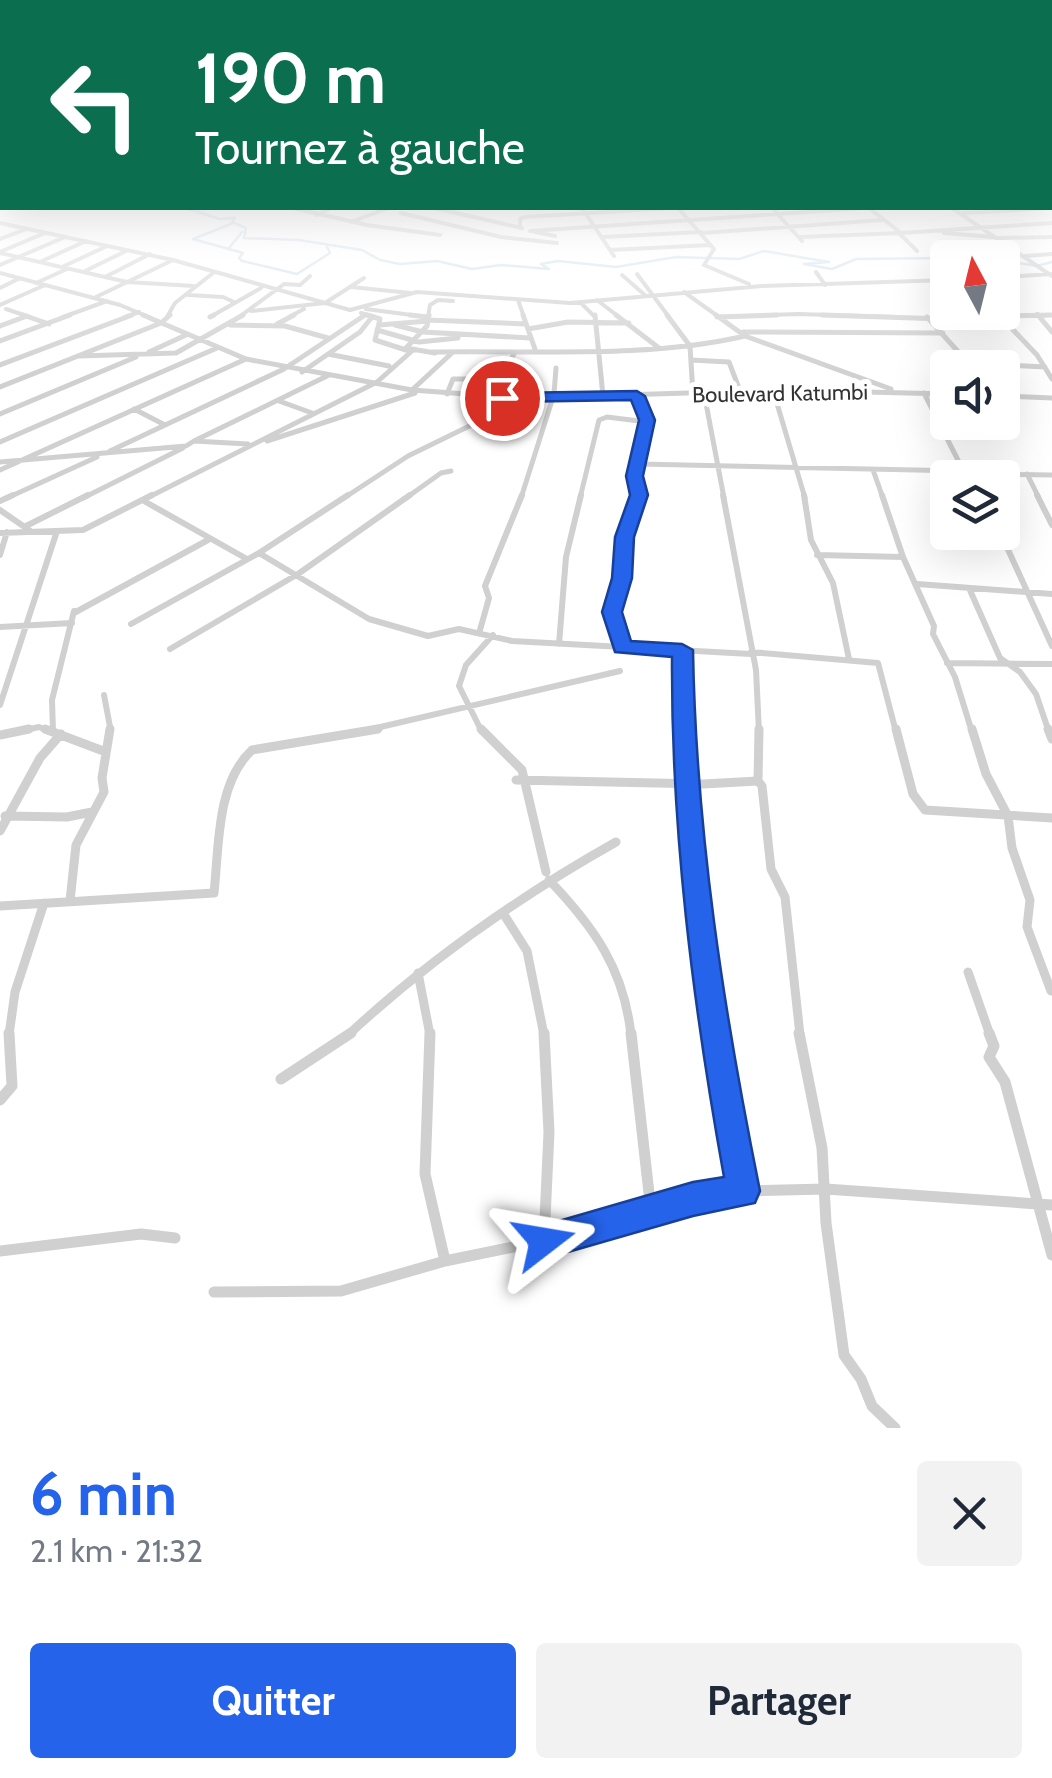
<!DOCTYPE html>
<html lang="fr">
<head>
<meta charset="utf-8">
<style>
  body { margin:0; font-family:Cabin,sans-serif; background:#f2f2f3; color:#1f2937; height:100vh; display:flex; flex-direction:column; font-size:38px; white-space:nowrap }
  * { box-sizing:border-box; margin:0 }
  p { font-size:32px; color:#747a83 }
  .icon { flex:none; width:55px; height:55px; fill:none; stroke:currentColor; stroke-width:2; stroke-linecap:round; stroke-linejoin:round }
  .map { position:relative; height:1428px; overflow:hidden }
  .drawer { display:flex; flex-direction:column; background:#fff; flex:1 }
  .drawer>* { flex:none }
  .banner { position:absolute; left:0px; top:0px; width:1052px; height:210px; box-shadow:0 10px 40px #0002; background:#0b6e4f; color:#fff; overflow:hidden }
  .needle { width:65px; rotate:353deg }
  .controls { position:absolute; left:930px; top:240px; display:grid; gap:20px }
  .controls a { display:grid; place-items:center; width:90px; height:90px; border-radius:10px; background:#fff; box-shadow:0 10px 40px #0002; font-size:50px }
  .pin { position:absolute; display:grid; place-items:center; width:85px; height:85px; color:#fff; margin:-42px; border:5px solid #fff; border-radius:50%; box-shadow:0 2px 10px #0007 }
  .me { position:absolute; width:110px; margin:-55px; rotate:76deg; stroke-linejoin:round; filter:drop-shadow(0 0 8px #0008) }
  .turn { display:flex; align-items:center; gap:35px; height:210px; padding:0 30px; font-size:45px }
  .turn .icon { width:130px; height:130px; stroke-width:2.5 }
  .turn b { display:block; font-size:70px; line-height:85px }
  .round { display:grid; place-items:center; flex:none; width:105px; height:105px; border-radius:10px; background:#f2f2f3 }
  .summary { display:flex; align-items:center; justify-content:space-between; height:170px; padding:0 30px }
  h1 { font-size:60px; font-weight:700; line-height:75px; color:#2563eb }
  .action { display:flex; gap:20px; margin-top:auto; padding:20px 30px }
  .action a { flex:1; height:115px; border-radius:10px; background:#2563eb; color:#fff; font-size:40px; font-weight:700; line-height:115px; text-align:center }
  .action a+a { background:#f2f2f3; color:#1f2937 }
  .map>svg:first-child { display:block }
</style>
</head>
<body>
<div class="map">
<svg width="1052" height="1428" viewBox="0 0 1052 1428">
  <rect width="100%" height="100%" fill="#fff"/>
  <g fill="none" stroke-linecap="round" stroke-linejoin="round">
    <path stroke="#cfdfe9" stroke-width="2.5" d="M 185,208 L 220,219 L 235,218 L 232,222 L 246,228 L 244,238 L 299,240 L 362,250 L 380,260 L 400,264 L 437,261 L 472,269 L 501,265 L 549,269 L 541,264 L 558,261 L 616,267 L 676,257 L 739,259 L 764,251 L 829,262 L 804,264 L 832,269 L 856,259 L 948,258
      M 231,224 L 193,239 L 243,253 L 239,258 L 242,261 L 297,274 L 330,253 L 327,247
      M 229,248 L 242,232
      M 959,258 L 966,258
      M 1002,260 L 1037,266 L 1052,262"/>
    <path stroke="#d0d0d0" stroke-width="4" d="M 293,208 L 367,225 L 440,235
      M 434,208 L 522,228
      M 582,208 L 614,256
      M 678,208 L 714,249 L 704,265 L 749,284
      M 772,208 L 802,241
      M 869,208 L 901,233 L 1052,223
      M 952,208 L 1052,276
      M 401,213 L 501,237 L 557,243
      M 962,213 L 1052,208
      M 317,215 L 331,208
      M 351,222 L 388,208
      M 0,223 L 173,260 L 350,310 L 417,292 L 570,303 L 762,286 L 948,280
      M 520,228 L 520,219 L 524,217 L 671,208
      M 530,231 L 864,208
      M 535,232 L 555,236
      M 702,233 L 882,220
      M 899,233 L 917,251
      M 944,233 L 994,237
      M 603,237 L 701,232
      M 800,237 L 901,233
      M 997,238 L 1052,237
      M 0,239 L 24,230
      M 610,250 L 710,245
      M 0,252 L 45,233
      M 0,253 L 127,282 L 194,286
      M 1025,256 L 1052,254
      M 40,262 L 86,241
      M 0,265 L 65,237
      M 62,267 L 107,246
      M 83,272 L 128,250
      M 816,272 L 825,285
      M 0,273 L 120,305 L 149,317
      M 637,274 L 669,317
      M 622,275 L 646,296
      M 105,277 L 150,254
      M 1002,277 L 1052,274
      M 36,283 L 67,269
      M 351,287 L 411,293
      M 0,288 L 18,279
      M 684,292 L 719,317
      M 188,295 L 223,297 L 234,302
      M 96,297 L 173,260
      M 518,300 L 524,317
      M 597,300 L 619,317
      M 580,302 L 595,317
      M 0,305 L 45,285
      M 6,309 L 30,317
      M 366,309 L 427,317
      M 251,311 L 325,303 L 364,278
      M 996,312 L 1001,317
      M 361,313 L 375,317
      M 1037,314 L 1040,317
      M 1002,316 L 1052,315
      M 63,317 L 107,301
      M 125,317 L 139,312
      M 167,317 L 175,303 L 213,273
      M 210,317 L 261,288
      M 239,317 L 284,284 L 300,285 L 310,276
      M 289,317 L 304,309
      M 362,317 L 365,315
      M 428,317 L 430,305 L 438,300 L 453,301
      M 717,317 L 798,314 L 896,317"/>
    <path stroke="#d0d0d0" stroke-width="5" d="M 23,315 L 49,324
      M 143,315 L 246,359 L 412,390 L 519,398 L 785,390 L 948,394
      M 367,315 L 380,319 L 375,340 L 406,350
      M 410,315 L 427,317
      M 429,315 L 427,326 L 406,348 L 435,353
      M 523,315 L 536,352
      M 595,315 L 603,396
      M 616,315 L 659,348
      M 667,315 L 690,346 L 693,394
      M 716,315 L 745,336 L 891,389
      M 822,315 L 1006,321
      M 999,315 L 1037,355 L 1052,379
      M 1038,315 L 1052,332
      M 1002,316 L 1052,315
      M 210,317 L 214,315
      M 717,317 L 777,315
      M 927,317 L 971,366
      M 427,320 L 526,324
      M 277,324 L 294,315
      M 230,325 L 285,326 L 328,338
      M 379,325 L 428,321
      M 395,325 L 423,332 L 530,338
      M 0,326 L 27,316
      M 528,329 L 568,322 L 629,323
      M 377,330 L 419,342 L 458,338
      M 743,332 L 943,333
      M 0,341 L 70,315
      M 149,352 L 186,335
      M 432,352 C 535,350 645,359 745,336
      M 328,354 L 389,366
      M 79,356 L 176,353 L 243,315
      M 691,360 L 729,362 L 740,391
      M 0,365 L 132,315
      M 966,368 L 986,364 L 1045,367
      M 302,372 L 360,332 L 372,317
      M 0,387 L 161,323 L 170,315
      M 412,390 L 453,352
      M 773,390 L 805,498
      M 704,393 L 724,498
      M 924,393 L 967,478
      M 447,394 L 453,379 L 475,379 L 507,367 L 515,352
      M 945,394 L 942,382 L 948,376
      M 637,395 L 647,428 L 635,476 L 638,498
      M 1002,396 L 1052,398
      M 279,401 L 312,413
      M 134,409 L 165,425
      M 0,414 L 136,357
      M 194,441 L 327,376
      M 267,441 L 415,393
      M 0,442 L 217,348
      M 110,451 L 284,369 L 365,315
      M 0,462 L 186,446 L 194,441 L 248,444
      M 639,464 L 963,471
      M 0,470 L 246,359
      M 873,470 L 883,498
      M 965,474 L 1052,475
      M 1027,474 L 1039,498
      M 7,498 L 97,457
      M 83,498 L 183,448
      M 147,498 L 377,382 L 413,350
      M 344,498 L 408,456 L 496,413
      M 406,498 L 441,473 L 451,471
      M 521,498 L 554,394 L 556,368
      M 580,498 L 599,420 L 607,417 L 647,422"/>
    <path stroke="#d0d0d0" stroke-width="6" d="M 723,495 L 756,670 L 759,732
      M 804,495 L 811,540 L 833,583 L 849,659
      M 882,495 L 903,557 L 934,626 L 933,634 L 955,677 L 972,732
      M 1037,495 L 1052,525
      M 0,501 L 13,495
      M 144,501 L 247,559
      M 0,510 L 29,530
      M 26,526 L 88,495
      M 1000,532 L 1052,646
      M 0,533 L 83,530 L 152,495
      M 259,553 L 369,619 L 428,636 L 459,629 L 512,641 L 751,654
      M 0,555 L 7,532
      M 817,555 L 903,557
      M 917,584 L 1052,594
      M 969,588 L 1000,658 L 1020,672 L 1036,694 L 1049,732
      M 74,613 L 208,540
      M 131,624 L 259,553 L 348,495
      M 0,627 L 72,623
      M 480,630 L 489,598 L 485,586 L 522,495
      M 559,644 L 566,557 L 581,495
      M 622,648 L 612,612 L 622,578 L 625,537 L 639,495
      M 170,649 L 298,574 L 410,495
      M 682,651 L 683,732
      M 751,652 L 878,663 L 896,732
      M 947,663 L 1052,664
      M 104,695 L 111,732
      M 0,705 L 57,531
      M 53,731 L 52,700 L 74,611
      M 16,732 L 39,727 L 51,732
      M 359,732 L 620,671
      M 482,732 L 459,686 L 466,665 L 493,635"/>
    <path stroke="#d0d0d0" stroke-width="9" d="M 45,729 L 106,752
      M 481,729 L 522,770 L 546,872
      M 683,729 L 714,1035
      M 759,729 L 758,781 L 762,786 L 771,869 L 785,897 L 800,1035
      M 896,729 L 913,794 L 925,810 L 1052,818
      M 972,729 L 986,774 L 1008,816 L 1012,848 L 1030,900 L 1027,927 L 1051,991
      M 1048,729 L 1052,739
      M 0,735 L 29,729
      M 516,780 L 703,784 L 758,781
      M 5,816 L 67,817 L 92,812
      M 0,831 L 40,758 L 61,734
      M 549,880 C 594,927 624,969 631,1035
      M 70,901 L 76,845 L 104,792 L 102,778 L 110,729
      M 0,906 L 214,893 C 219,848 216,783 252,750 L 378,729
      M 503,913 L 527,951 L 544,1035
      M 968,972 L 990,1035
      M 418,973 L 430,1035
      M 9,1035 L 15,992 L 44,903
      M 348,1035 C 429,960 520,896 616,842"/>
    <path stroke="#d0d0d0" stroke-width="11" d="M 430,1033 L 425,1174 L 445,1261
      M 631,1033 L 651,1211
      M 713,1033 L 743,1191
      M 799,1033 L 822,1148 L 826,1223 L 844,1355 L 861,1379 L 872,1406 L 895,1428
      M 989,1033 L 994,1046 L 989,1057 L 1005,1082 L 1052,1255
      M 281,1079 L 351,1033
      M 0,1100 L 12,1086 L 9,1033
      M 544,1241 L 549,1132 L 544,1033
      M 0,1251 L 141,1234 L 175,1238
      M 214,1292 L 341,1291 L 445,1261 L 577,1234 L 693,1199 L 743,1191 L 826,1189 L 1052,1205"/>
  </g>
  <linearGradient id="sky" x2="0" y2="1"><stop stop-color="#9ec5e8"/><stop offset="0.47" stop-color="#fff"/><stop offset="1" stop-color="#fff" stop-opacity="0"/></linearGradient>
  <rect width="1052" height="377" fill="url(#sky)"/>
  <path fill="#2563eb" stroke="#184099" stroke-width="2.5" d="M 637,391 L 645,396 L 655,420 L 643,476 L 648,495 L 634,537 L 632,578 L 622,612 L 631,641 L 682,644 L 693,650 C 696,833 724,1013 760,1191 L 755,1203 L 693,1216 L 544,1259 L 531,1254 L 526,1241 L 531,1229 L 693,1182 L 724,1177 C 693,1005 671,831 672,657 L 615,652 L 602,612 L 612,578 L 615,537 L 630,495 L 626,476 L 639,420 L 631,400 L 502,402 L 495,398 L 502,393 Z"/>
  <g text-anchor="middle" stroke-width="10" stroke-linejoin="round" paint-order="stroke">
    <g font-size="22" fill="#333" stroke="#fff">
      <text transform="translate(780 393) rotate(-1)" y="8">Boulevard Katumbi</text>
    </g>
  </g>
</svg>
<div class="controls">
<a><svg class="needle" viewBox="-14 -14 28 28"><path d="M0-13l5 13h-10z" fill="#e53935"/><path d="M0 13l5-13h-10z" fill="#747a83"/></svg></a>
<a><svg class="icon" aria-label="sound" viewBox="0 0 24 24"><path d="M4 9h4l5-4v14l-5-4H4zM17 9q2 3 0 6"/></svg></a>
<a><svg class="icon" aria-label="layers" viewBox="0 0 24 24"><path d="M12 4l9 5-9 5-9-5zM3 14l9 5 9-5"/></svg></a>
</div>
<div class="pin" style="left:502px;top:398px;background:#d93025"><svg class="icon" aria-label="arrive" viewBox="0 0 24 24"><path d="M6 21V4h12l-3 4 3 4H6"/></svg></div>
<svg class="me" style="left:544px;top:1241px" viewBox="-20 -20 40 40"><path d="M0-17L14 15 0 8-14 15z" fill="#2563eb" stroke="#fff" stroke-width="4"/></svg>
<div class="banner">
<div class="turn"><svg class="icon" aria-label="left" viewBox="0 0 24 24"><path d="M17 20v-9H6M10 6l-5 5 5 5"/></svg><div><b>190 m</b>Tournez à gauche</div></div>
</div>
</div>
<section class="drawer">
<div class="summary"><div><h1>6 min</h1><p>2.1 km · 21:32</p></div><a class="round"><svg class="icon" aria-label="close" viewBox="0 0 24 24"><path d="M6 6l12 12M18 6L6 18"/></svg></a></div>
<div class="action"><a>Quitter</a><a>Partager</a></div>
</section>
</body>
</html>
